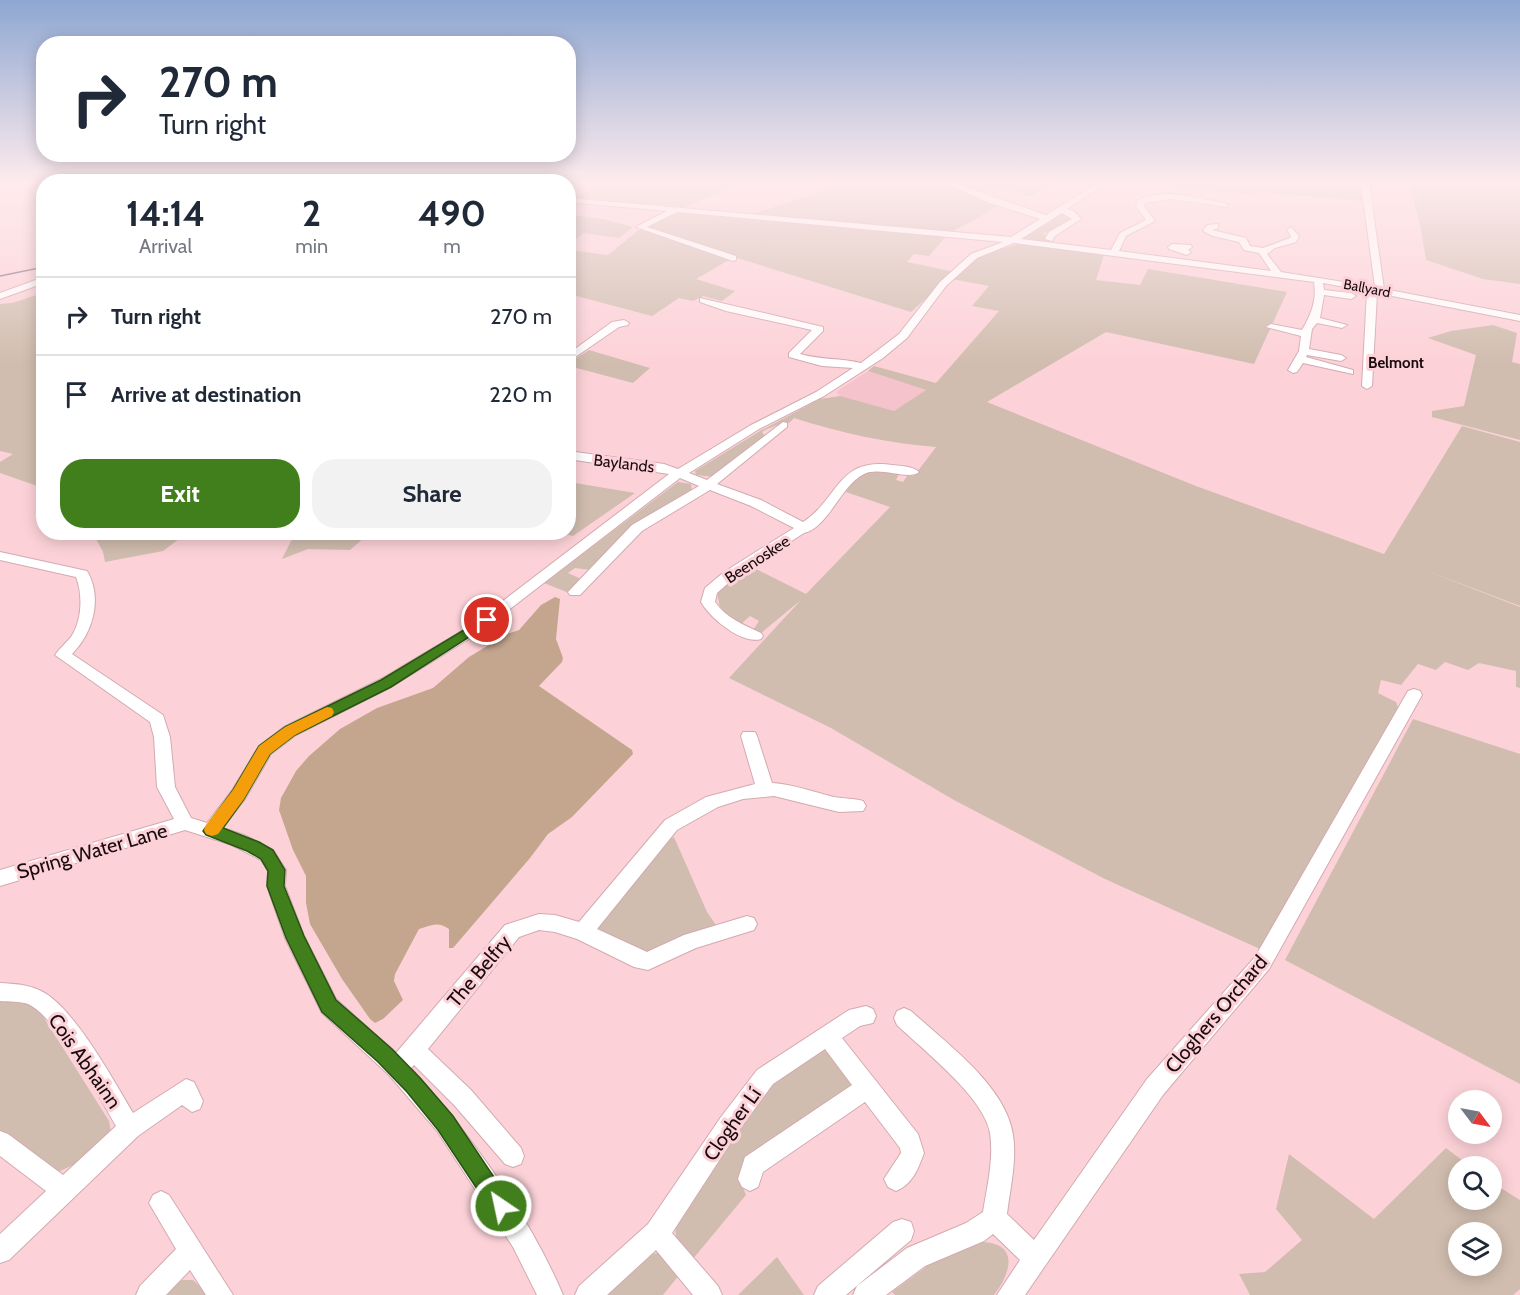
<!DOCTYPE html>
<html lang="en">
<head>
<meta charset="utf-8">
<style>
  body { margin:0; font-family:Cabin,sans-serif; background:#f2f2f3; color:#1f2937; height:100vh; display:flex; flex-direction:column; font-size:22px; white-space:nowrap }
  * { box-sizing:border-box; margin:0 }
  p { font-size:20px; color:#747a83 }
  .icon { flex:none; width:33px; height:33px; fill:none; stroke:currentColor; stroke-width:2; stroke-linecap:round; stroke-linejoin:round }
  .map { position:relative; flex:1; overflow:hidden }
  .sheet { position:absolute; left:36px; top:174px; width:540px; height:366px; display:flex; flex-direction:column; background:#fff; border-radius:24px; box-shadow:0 3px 15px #0003 }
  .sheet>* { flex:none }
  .banner { position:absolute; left:36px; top:36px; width:540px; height:126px; border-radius:24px; box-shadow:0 3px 15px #0003; background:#fff; color:#1f2937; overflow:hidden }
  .needle { width:39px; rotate:122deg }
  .fabs { position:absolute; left:1448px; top:1090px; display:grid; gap:12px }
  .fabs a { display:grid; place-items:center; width:54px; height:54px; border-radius:50%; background:#fff; box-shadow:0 3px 15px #0003; font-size:30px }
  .pin { position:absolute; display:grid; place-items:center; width:51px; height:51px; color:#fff; margin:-26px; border:3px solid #fff; border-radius:50%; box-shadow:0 2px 6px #0007 }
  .me { position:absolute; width:66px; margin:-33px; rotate:326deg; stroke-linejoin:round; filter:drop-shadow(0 0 4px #0008) }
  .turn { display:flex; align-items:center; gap:21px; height:126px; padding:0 24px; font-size:27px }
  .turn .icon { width:78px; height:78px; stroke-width:2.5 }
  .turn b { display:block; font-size:42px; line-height:51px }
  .eta { display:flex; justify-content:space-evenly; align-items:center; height:102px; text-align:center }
  .eta b { font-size:36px; font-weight:800; line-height:42px }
  .button { display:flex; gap:12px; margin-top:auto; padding:12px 24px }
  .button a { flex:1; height:69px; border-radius:24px; background:#417f1c; color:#fff; font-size:24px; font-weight:800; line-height:69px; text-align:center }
  .button a+a { background:#f2f2f3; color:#1f2937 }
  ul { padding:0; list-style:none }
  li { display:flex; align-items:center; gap:18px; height:78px; padding:0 24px; border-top:2px solid #e0e1e3 }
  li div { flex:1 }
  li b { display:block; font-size:22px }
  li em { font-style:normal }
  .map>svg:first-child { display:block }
</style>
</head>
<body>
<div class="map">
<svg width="1520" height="1295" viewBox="0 0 1520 1295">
  <rect width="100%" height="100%" fill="#fcd2d8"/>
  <path fill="#f5c3cb" d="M 868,371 L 926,390 L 895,411 L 888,411 L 840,396 L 836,392 Z"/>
  <path fill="#d0bdaf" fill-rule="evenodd" d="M 616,183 L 741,183 L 677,210 L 572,200 L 572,196 Z
    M 846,183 L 943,183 L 1000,205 L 950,233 L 750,215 Z
    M 951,183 L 1053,183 L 1030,197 L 1008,189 L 992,187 L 974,192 Z
    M 1141,183 L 1360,183 L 1364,201 L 1254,192 L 1253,195 Z
    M 1409,183 L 1520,183 L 1520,284 L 1483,279 L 1426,260 L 1420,224 Z
    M 672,211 L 947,235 L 929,256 L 914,254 L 907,262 L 955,272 L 911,312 L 734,257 L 696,279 L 735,291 L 722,301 L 703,296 L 693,301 L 679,298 L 652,316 L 569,294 L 568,250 L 608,255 L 641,228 Z
    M 1063,212 L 1072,220 L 1052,232 L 1040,233 L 1047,235 L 1052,240 L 1049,244 L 1023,239 L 1045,222 Z
    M 569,215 L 603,219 L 633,227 L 619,238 L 583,233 L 569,245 Z
    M 1018,244 L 1104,255 L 1096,280 L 1140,285 L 1148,269 L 1287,292 L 1254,364 L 1106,332 L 987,402 L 1196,486 L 1384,554 L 1462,426 L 1520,442 L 1520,606 L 1422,569 L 1520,607 L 1520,688 L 1516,687 L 1516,671 L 1479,663 L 1468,670 L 1445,662 L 1436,670 L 1418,664 L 1401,685 L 1381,680 L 1378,693 L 1396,702 L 1399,710 L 1260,949 L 1105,879 L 954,800 L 831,728 L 729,678 L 801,600 L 760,634 L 753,630 L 759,621 L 750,616 L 739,626 L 721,614 L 717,592 L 752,567 L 806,594 L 890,507 L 846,492 L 852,481 L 870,469 L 899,474 L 896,480 L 903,482 L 907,476 L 914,476 L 936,447 C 887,443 841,433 794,418 L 789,423 L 784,421 C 776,427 767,428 762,432 L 765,436 L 714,477 L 696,475 L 695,471 L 760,431 L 820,399 L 840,396 L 894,411 L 926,390 L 868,371 L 874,366 L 936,383 L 999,311 L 972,306 L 989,286 L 952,279 L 977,257 Z
    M 43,293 L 44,293 L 43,488 L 0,473 L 0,462 L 13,454 L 0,451 L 0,304 L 12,303 Z
    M 1493,325 L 1517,333 L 1512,362 L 1520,364 L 1520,440 L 1432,417 L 1432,411 L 1464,406 L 1476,355 L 1428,338 L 1451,331 Z
    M 589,350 L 650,368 L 633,383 L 569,366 L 569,363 Z
    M 569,482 L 635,493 L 573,536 L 561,533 L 568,532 L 569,507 L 571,505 L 569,503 Z
    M 678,482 L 691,484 L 692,491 L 627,532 L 615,542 L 591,570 L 575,568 L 568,573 L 579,578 L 580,580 L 569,593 L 544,583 Z
    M 80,533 L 187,533 L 163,551 L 105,562 L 103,552 L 95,537 Z
    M 289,533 L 435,533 L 423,538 L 366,536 L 350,550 L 308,549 L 282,559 L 292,539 Z
    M 1413,719 L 1520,754 L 1520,1084 L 1285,960 Z
    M 674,837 L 707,912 L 716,925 L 702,934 L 645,958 L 596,930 L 668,840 Z
    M 0,1000 L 27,1004 L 39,1010 L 109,1121 L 111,1133 L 73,1165 L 58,1172 L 0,1131 Z
    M 819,1050 L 832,1053 L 852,1084 L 849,1090 L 746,1163 L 738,1176 L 746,1195 L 692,1260 L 677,1243 L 675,1227 L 767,1086 Z
    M 1446,1148 L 1471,1167 L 1458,1167 L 1458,1200 L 1491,1200 L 1491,1182 L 1520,1200 L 1520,1289 L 1513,1295 L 1250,1295 L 1239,1274 L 1265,1272 L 1302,1240 L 1276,1209 L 1289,1154 L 1374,1219 ZM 1458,1233 L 1491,1233 L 1491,1266 L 1458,1266 Z
    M 981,1242 C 1020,1243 1011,1273 994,1295 L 895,1295 L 892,1292 L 934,1261 Z
    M 657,1253 L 664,1255 L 680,1274 L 663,1295 L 607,1295 L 653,1254 Z
    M 777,1257 L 804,1295 L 738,1295 Z
    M 182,1280 L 193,1280 L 209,1295 L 164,1295 Z"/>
  <path fill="#c4a68f" d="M 555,597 L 560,599 L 556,639 L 563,658 L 562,662 L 539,686 L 632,750 L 633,754 L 572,817 L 548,834 L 530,858 L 453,948 L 449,948 L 449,929 C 438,921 431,925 419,929 L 395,974 L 394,981 L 403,1000 L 383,1019 L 375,1023 L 370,1019 L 342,979 L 310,924 L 306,903 L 306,876 L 293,850 L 279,810 L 281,798 L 296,771 L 309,756 L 340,729 L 377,708 L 433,688 L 469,657 L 507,634 L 519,630 L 541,605 Z"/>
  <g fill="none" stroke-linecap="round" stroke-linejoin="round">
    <path stroke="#7d6a7f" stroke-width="1.5" d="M 0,276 L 44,267"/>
    <defs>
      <path id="minor" d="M 944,183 L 954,183 L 1046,215 L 1098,183 L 1107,183 L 1067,209 L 1074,211 L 1081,219 L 1055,236 L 1052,241 L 1045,239 L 1049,232 L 1072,219 L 1062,213 L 1021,239 L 1111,250 L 1120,233 L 1146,220 L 1136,206 L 1138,200 C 1166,188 1195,198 1224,203 L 1228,205 L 1227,207 L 1170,199 L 1145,203 L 1144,206 L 1155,221 L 1126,236 L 1119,251 L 1271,271 L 1259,253 L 1244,250 L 1239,242 L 1213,236 L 1203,231 L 1207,225 L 1218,224 L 1218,228 L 1212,230 L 1246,238 L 1250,246 L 1263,248 L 1290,238 L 1291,236 L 1287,230 L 1291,227 L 1299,236 L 1296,242 L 1275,248 L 1267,254 L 1281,272 L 1375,287 L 1361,183 L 1369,183 L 1384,289 L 1520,315 L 1520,321 L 1377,293 L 1372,386 L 1367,389 L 1362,386 L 1367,291 L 1323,283 L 1324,290 L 1351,293 L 1356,296 L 1351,299 L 1324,295 L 1320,318 L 1347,325 L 1342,328 L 1317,323 L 1312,329 L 1309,349 L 1341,355 L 1346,358 L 1341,361 L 1307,355 L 1306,357 L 1353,370 L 1353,374 L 1303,363 L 1297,372 L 1293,373 L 1288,370 L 1299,351 L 1301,336 L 1266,327 L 1271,324 L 1302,330 C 1311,315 1317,300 1314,282 L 1014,243 L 977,258 L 946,286 L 907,338 L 883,358 L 824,396 L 759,429 L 689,473 L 707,480 L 783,422 L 787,423 L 787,427 L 717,484 L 761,500 L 803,522 C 839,499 837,457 892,465 C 901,466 913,466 919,472 C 909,481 880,466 864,474 C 841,485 828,528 804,533 L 734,578 L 717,593 L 715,602 C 726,618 744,625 761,633 L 763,636 L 761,639 C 742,645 710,618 701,602 L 705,588 L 724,572 L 794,528 L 751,506 L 710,490 L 642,531 L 580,595 L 570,595 L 568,592 L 632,525 L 699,486 L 680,478 L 480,632 L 391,687 L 296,735 L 271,754 L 245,799 L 223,828 L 244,835 L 273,850 L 286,870 L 285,886 L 304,936 L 336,999 L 396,1053 L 505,925 L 539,914 L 555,915 L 579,922 L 665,820 L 706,797 L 755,784 L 741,736 L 743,732 L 755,732 L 757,736 L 772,783 C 793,784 813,792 834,797 C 844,799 854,798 863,801 L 866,806 L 863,811 L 839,812 L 774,796 L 743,799 L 718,807 L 677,830 L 597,929 L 647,952 L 684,935 L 747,916 L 754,918 L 757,924 L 754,930 L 696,948 L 648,970 L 634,967 L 577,939 L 555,932 L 539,930 L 519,937 L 428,1049 L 471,1090 L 521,1148 L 524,1156 L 521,1164 L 513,1167 L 505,1164 L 455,1106 L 414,1065 L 411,1068 C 469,1134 529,1214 563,1295 L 537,1295 L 513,1247 L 437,1131 L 389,1075 L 322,1013 L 285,938 L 267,886 L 268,871 L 261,860 L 232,845 L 185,830 L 0,886 L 0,870 L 174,819 L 157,787 L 154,737 L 150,722 L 55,655 C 60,648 66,643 71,637 C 82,621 83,595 76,577 L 0,560 L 0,552 L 87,571 C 103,598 93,633 72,654 L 163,715 L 170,737 L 175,787 L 191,818 L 207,823 L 233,789 L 259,746 L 284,727 L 381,679 L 470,626 L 669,474 L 568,459 L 568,451 L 664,464 L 678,469 L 751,425 L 816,392 L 853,368 L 822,366 L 789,357 L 789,353 L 812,330 L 726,311 L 700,302 L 700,298 L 823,327 L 823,331 L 800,354 C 822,360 840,358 861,363 L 899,334 L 940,282 L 971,254 L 1003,242 L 677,212 L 647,227 L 736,256 L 736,260 L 733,261 L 636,227 L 667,211 L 568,202 L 568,198 L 1011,237 L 1040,219 L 990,203 Z
        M 1172,244 L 1191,245 L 1192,247 L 1188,250 L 1191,252 L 1187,255 L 1169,249 L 1168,247 Z
        M 44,277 L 44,283 L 0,299 L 0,293 Z
        M 624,320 L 629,323 L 628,325 L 619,327 L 568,362 L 568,354 L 612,322 Z
        M 1414,689 L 1420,691 L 1422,695 L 1269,969 L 1163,1095 L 1025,1295 L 997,1295 L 1020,1260 L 993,1234 L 984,1241 L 925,1266 L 886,1295 L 853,1295 L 857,1286 L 907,1248 L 966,1223 L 983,1212 C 987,1187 994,1159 990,1133 C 984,1097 923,1050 897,1025 L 894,1018 L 897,1011 L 904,1008 L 911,1011 C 946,1043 1006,1086 1013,1135 C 1017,1161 1010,1189 1007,1214 L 1034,1240 L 1147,1079 L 1255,957 L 1408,691 Z
        M 0,983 C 14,984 28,984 41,991 C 73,1006 114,1081 133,1113 L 186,1079 L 194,1082 L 203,1101 L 200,1109 L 192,1112 L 182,1105 L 138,1136 L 9,1260 L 0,1263 L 0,1234 L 46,1191 L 0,1156 L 0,1131 L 8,1134 L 63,1175 L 116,1126 C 100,1098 56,1016 28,1004 C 20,1001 9,1002 0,1001 Z
        M 866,1006 L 873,1009 L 876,1016 L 873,1023 L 860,1026 L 842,1038 L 918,1134 L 924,1153 C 918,1169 913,1184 896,1191 L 888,1187 L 884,1179 L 901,1153 L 900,1148 L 865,1102 L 763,1172 L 758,1187 L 750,1191 L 742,1187 L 738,1179 L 745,1157 L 852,1085 L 825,1049 L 773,1084 L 737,1133 L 672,1233 L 718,1286 L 722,1295 L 693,1295 L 656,1250 L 607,1295 L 575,1295 L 579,1286 L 648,1224 L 721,1117 L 757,1070 L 849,1010 Z
        M 161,1191 L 169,1195 L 233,1295 L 206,1295 L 190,1270 L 166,1295 L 136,1295 L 140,1286 L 176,1249 L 149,1203 L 153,1195 Z
        M 902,1219 L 911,1222 L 914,1231 L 911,1240 L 846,1295 L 814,1295 L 818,1286 L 893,1222 Z"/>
    </defs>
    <use href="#minor" stroke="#d2aab0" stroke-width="2"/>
    <use href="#minor" fill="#fff" fill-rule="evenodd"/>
  </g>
  <linearGradient id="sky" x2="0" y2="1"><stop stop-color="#8ea7d2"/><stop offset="0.5" stop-color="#feebed"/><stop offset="1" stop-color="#feebed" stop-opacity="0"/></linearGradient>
  <rect width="1520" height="364" fill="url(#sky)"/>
  <path fill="#417f1c" stroke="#2a5312" stroke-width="1.5" d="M 487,616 L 491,617 L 493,620 L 491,623 L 391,687 L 295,735 L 270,754 L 244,799 L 223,828 L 259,842 L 273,850 L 285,870 L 284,886 L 304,936 L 336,1000 L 392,1049 L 421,1079 L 453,1116 L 508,1198 L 511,1206 L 508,1213 L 501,1217 L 493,1213 L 438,1130 L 407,1092 L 378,1062 L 322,1012 L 286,938 L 267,886 L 268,871 L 261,859 L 247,851 L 206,835 L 203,831 L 233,790 L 259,746 L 285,727 L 381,680 Z"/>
  <path fill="#f59e0b" d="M 327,707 L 332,708 L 334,712 L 332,716 L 295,735 L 270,754 L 244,799 L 218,834 L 212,836 L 206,834 L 204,830 L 206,825 L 233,790 L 259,746 L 285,727 Z"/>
  <g text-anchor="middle" stroke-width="6" stroke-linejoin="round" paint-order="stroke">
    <g font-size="14" fill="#190b0e" stroke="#fcd2d8">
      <text transform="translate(1367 288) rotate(11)" y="5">Ballyard</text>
    </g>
    <g font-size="15" font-weight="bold" fill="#190b0e" stroke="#fcd2d8">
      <text x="1396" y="368">Belmont</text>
    </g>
    <g font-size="16" fill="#190b0e" stroke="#fcd2d8">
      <text transform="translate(624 463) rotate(7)" y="6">Baylands</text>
      <text transform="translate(757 559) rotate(-33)" y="6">Beenoskee</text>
    </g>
    <g font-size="20" fill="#190b0e" stroke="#fcd2d8">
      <text transform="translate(92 851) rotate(-16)" y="7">Spring Water Lane</text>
      <text transform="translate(479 971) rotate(-50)" y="7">The Belfry</text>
      <text transform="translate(1216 1014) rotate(-50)" y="7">Cloghers Orchard</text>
      <text transform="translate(85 1061) rotate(55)" y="7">Cois Abhainn</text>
      <text transform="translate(732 1124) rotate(-55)" y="7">Clogher Lí</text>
    </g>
  </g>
</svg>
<div class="fabs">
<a><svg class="needle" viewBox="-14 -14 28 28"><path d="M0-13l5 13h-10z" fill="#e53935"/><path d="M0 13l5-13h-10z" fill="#747a83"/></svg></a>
<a><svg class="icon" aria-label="search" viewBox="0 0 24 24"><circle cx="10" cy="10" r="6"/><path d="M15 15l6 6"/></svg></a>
<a><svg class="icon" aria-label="layers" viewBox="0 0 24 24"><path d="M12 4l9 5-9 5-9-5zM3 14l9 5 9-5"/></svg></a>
</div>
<div class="pin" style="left:487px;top:620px;background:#d93025"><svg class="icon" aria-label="arrive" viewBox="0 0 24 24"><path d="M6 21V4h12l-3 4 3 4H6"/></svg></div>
<svg class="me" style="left:501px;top:1206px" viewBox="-20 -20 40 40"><circle r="17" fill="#417f1c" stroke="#fff" stroke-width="3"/><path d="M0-11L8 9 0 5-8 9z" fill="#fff"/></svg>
<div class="banner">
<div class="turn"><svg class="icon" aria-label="right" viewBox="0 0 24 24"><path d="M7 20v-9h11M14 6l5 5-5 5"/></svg><div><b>270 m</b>Turn right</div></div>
</div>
<section class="sheet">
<div class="eta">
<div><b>14:14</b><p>Arrival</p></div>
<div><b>2</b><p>min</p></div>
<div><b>490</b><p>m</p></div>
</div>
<ul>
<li><svg class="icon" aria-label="right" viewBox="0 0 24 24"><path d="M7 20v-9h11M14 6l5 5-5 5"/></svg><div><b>Turn right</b></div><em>270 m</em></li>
<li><svg class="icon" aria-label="arrive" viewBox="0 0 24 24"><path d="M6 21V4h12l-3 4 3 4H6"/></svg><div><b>Arrive at destination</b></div><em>220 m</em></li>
</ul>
<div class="button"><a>Exit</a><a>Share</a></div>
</section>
</div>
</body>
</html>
